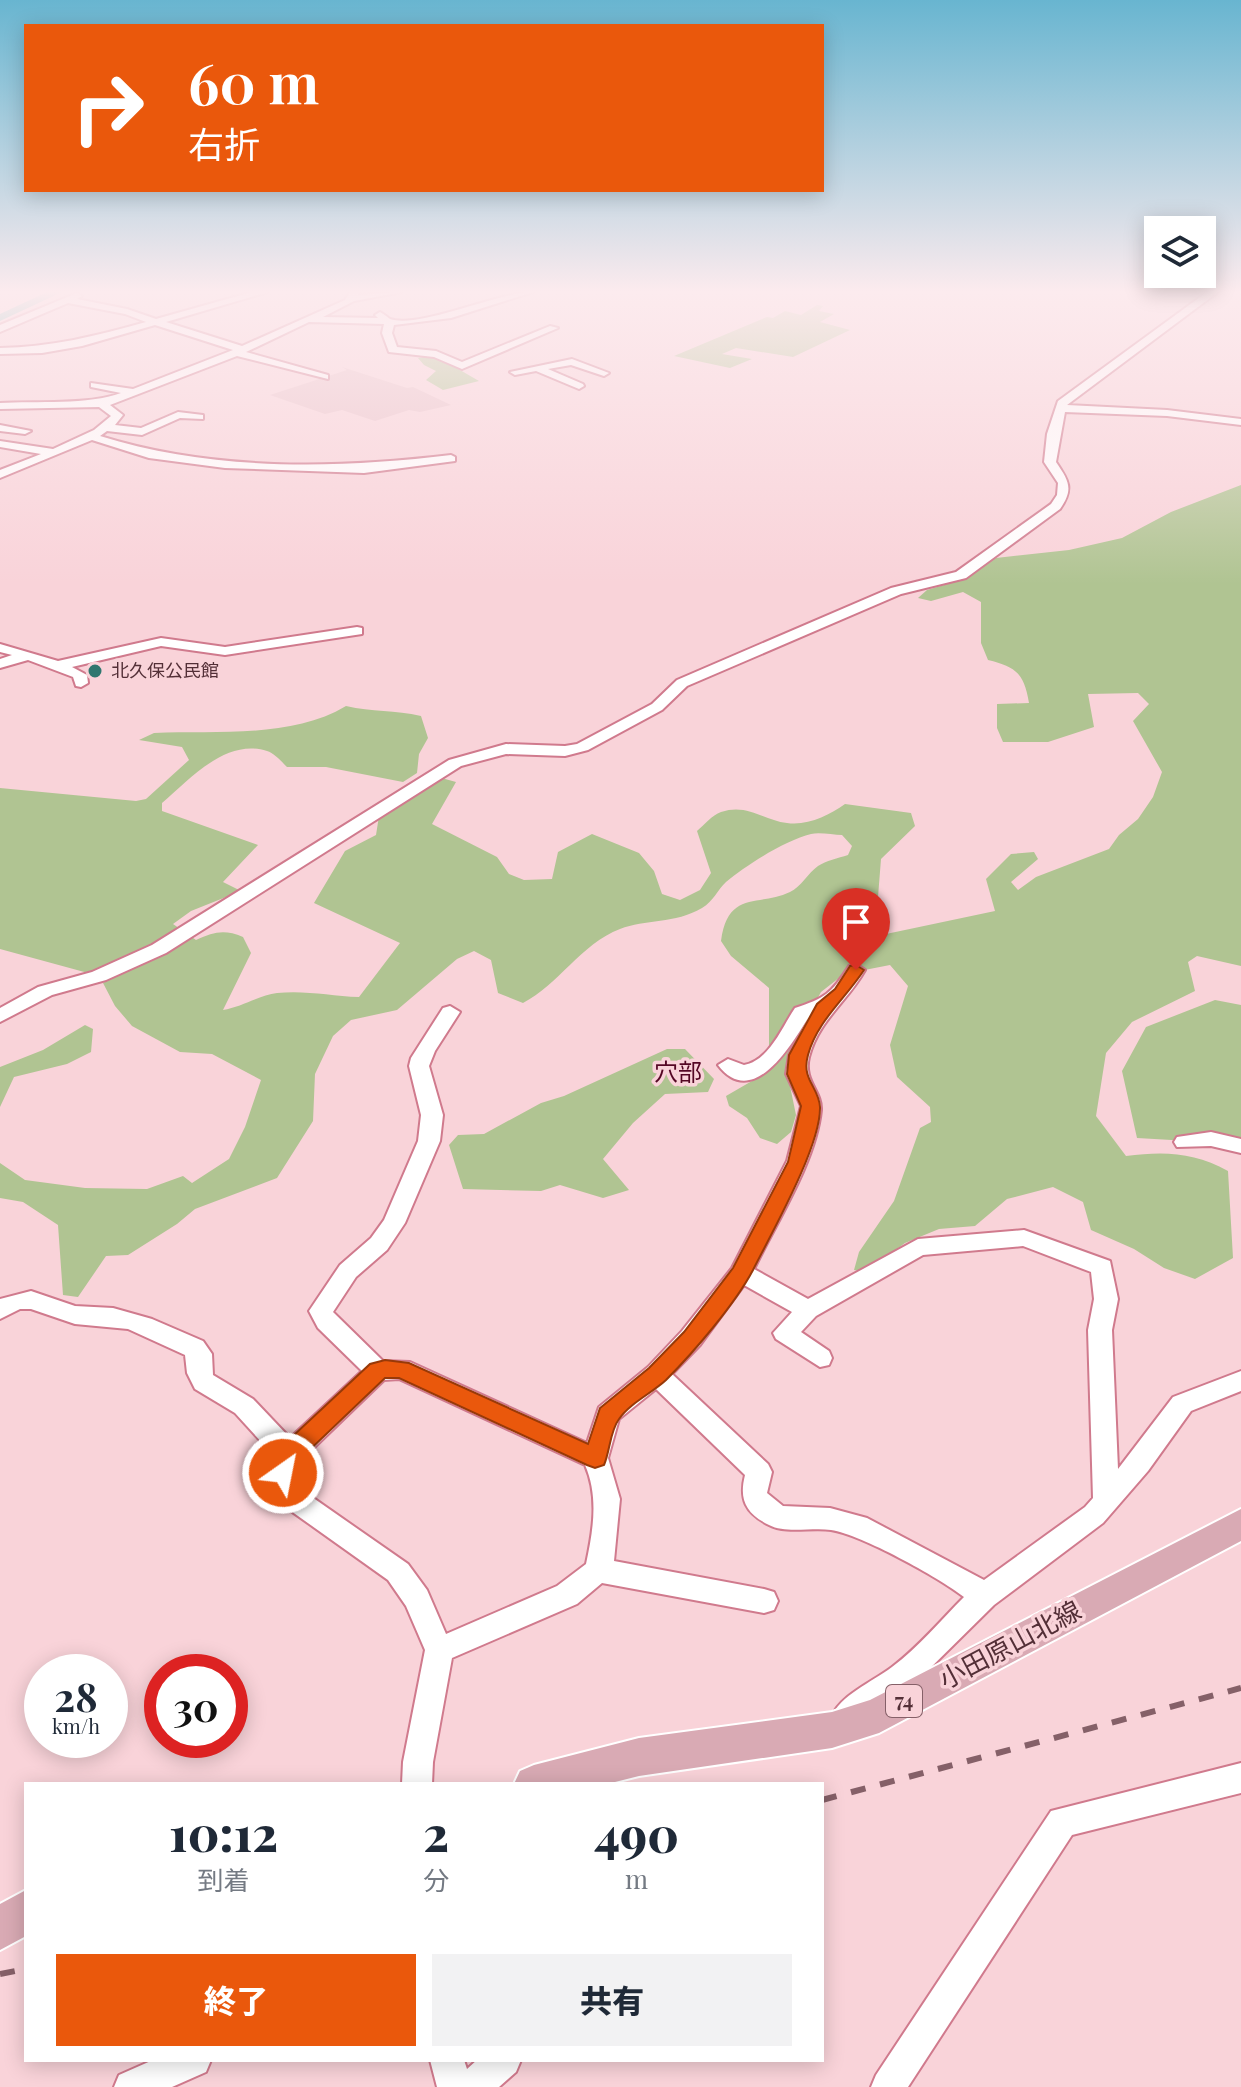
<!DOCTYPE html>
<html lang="ja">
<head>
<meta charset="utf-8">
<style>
  body { margin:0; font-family:"Playfair Display","Noto Sans JP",serif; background:#f2f2f3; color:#1f2937; height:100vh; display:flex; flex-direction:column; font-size:30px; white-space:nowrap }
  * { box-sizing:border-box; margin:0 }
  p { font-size:26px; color:#747a83 }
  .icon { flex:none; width:44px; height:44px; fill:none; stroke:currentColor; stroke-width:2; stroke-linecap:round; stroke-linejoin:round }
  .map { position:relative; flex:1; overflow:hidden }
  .sheet { position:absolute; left:24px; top:1782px; width:800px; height:280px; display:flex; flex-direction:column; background:#fff; border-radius:0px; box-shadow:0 4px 20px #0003 }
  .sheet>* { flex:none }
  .guide { position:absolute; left:24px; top:24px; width:800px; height:168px; border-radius:0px; box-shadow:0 4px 20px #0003; background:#ea580c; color:#fff; overflow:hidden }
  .controls { position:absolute; left:1144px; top:216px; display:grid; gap:16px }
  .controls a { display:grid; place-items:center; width:72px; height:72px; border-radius:0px; background:#fff; box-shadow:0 4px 20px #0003; font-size:40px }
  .speed { position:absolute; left:24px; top:1654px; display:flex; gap:16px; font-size:40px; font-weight:700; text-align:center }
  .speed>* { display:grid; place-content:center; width:104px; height:104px; border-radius:50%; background:#fff; box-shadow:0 4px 20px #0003; line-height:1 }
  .speed small { font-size:20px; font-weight:400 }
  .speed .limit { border:12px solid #d22; background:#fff; color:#111 }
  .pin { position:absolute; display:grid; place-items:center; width:68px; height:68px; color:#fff; margin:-82px -34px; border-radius:50% 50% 50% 0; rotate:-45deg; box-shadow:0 0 8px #0007 }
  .pin .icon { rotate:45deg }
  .me { position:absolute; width:88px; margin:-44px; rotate:33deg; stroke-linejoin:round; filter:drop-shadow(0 0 6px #0008) }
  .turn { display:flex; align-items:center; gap:28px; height:168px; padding:0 32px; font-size:36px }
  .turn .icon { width:104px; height:104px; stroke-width:2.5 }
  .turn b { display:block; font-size:56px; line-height:68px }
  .eta { display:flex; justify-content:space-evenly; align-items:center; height:136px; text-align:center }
  .eta b { font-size:48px; font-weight:800; line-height:56px }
  .cta { display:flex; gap:16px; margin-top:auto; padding:16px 32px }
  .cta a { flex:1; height:92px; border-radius:0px; background:#ea580c; color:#fff; font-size:32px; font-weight:800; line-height:92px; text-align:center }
  .cta a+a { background:#f2f2f3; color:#1f2937 }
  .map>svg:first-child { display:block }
</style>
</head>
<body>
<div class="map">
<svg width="1241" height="2087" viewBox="0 0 1241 2087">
  <rect width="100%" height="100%" fill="#f9d3d9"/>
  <path fill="#eac2c9" d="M 342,367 L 407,388 L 413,387 L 451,405 L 420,412 L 409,410 L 375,421 L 342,410 L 325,414 L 270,395 L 347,370 Z"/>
  <path fill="#b0c492" d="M 817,305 L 823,306 L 819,311 L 834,314 L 820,322 L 850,330 L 793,357 L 736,348 L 722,354 L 752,359 L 730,368 L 674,356 L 767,317 L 773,318 L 785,311 L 801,315 Z
    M 434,355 L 479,381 L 443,390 L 426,380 L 436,371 L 424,365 L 418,358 Z
    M 1241,485 L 1241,966 L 1197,956 L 1188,962 L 1195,991 L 1132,1022 L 1106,1053 L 1096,1116 L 1126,1156 C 1164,1151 1194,1152 1228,1171 L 1233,1258 L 1195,1279 L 1164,1268 L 1134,1249 L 1091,1230 L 1083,1202 L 1053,1187 L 1007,1199 L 975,1226 L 939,1229 L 905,1243 L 866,1272 L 854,1270 L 859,1252 L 894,1201 L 920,1128 L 931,1122 L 930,1107 L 897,1077 L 890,1045 L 908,986 L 890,965 L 844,974 L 821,992 L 792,1045 L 790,1086 L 796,1115 L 791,1132 L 777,1144 L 760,1138 L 747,1118 L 729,1106 L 726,1096 L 769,1071 L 769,988 L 731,956 L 721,941 C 728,890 758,907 790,892 C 801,887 808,873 818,866 C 826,861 838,858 848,855 L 852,846 L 842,835 C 833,835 820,832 811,834 C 786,840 746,865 726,882 C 717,890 714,901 702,908 C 675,924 645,919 620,929 C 581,944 558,985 523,1003 L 498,993 L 491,960 L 474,951 L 457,959 L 397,1010 L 351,1020 L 333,1036 L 315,1074 L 313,1121 L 277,1178 L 195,1209 L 177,1224 L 128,1255 L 106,1256 L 78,1297 L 63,1295 L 58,1225 L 23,1202 L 0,1198 L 0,1163 L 25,1180 L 85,1188 L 147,1189 L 183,1176 L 192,1183 L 229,1159 L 245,1127 L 261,1080 L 212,1054 L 180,1052 L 132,1026 L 115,1006 L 103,983 L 122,972 L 88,973 L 0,949 L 0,788 L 136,801 L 146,799 L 189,760 L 182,747 L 139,740 L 154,733 C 216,730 291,739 346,706 C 372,712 395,710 421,716 L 428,738 L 419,754 L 417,773 L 403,782 L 326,767 L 287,767 C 282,762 274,753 267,751 C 226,738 190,779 162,803 L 162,811 L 258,845 L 223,882 L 241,891 L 191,911 L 173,924 L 196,940 C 214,932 224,929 243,937 L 251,953 L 223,1010 C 242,1007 260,995 277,993 C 305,990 331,996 359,997 L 400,943 L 314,903 L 345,851 L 376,835 L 379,816 L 438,777 L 456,782 L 432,824 L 497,857 L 509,874 L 524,880 L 552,879 L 558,852 L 592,834 L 639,853 L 654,871 L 662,894 L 680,900 L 700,890 L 711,873 L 697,831 C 704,825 712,815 721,812 C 747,803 763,820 787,823 C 808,826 829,815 845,804 L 911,813 L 915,826 L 881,859 L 878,897 L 846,925 L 841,936 L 860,943 L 886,934 L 995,911 L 986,879 L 1011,854 L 1034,852 L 1038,859 L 1011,882 L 1018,890 L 1036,877 L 1109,849 L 1119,835 L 1138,819 L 1153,797 L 1162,772 L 1133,721 L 1149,704 L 1138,693 L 1088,694 L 1094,727 L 1048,742 L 1003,742 L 997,728 L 997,704 L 1029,703 C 1024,673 1016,667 988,660 L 981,643 L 981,602 L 963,592 L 931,601 L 918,598 L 927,590 L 951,583 L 996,558 L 1069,550 L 1122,538 L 1171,512 Z
    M 1215,1000 L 1241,1005 L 1241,1144 L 1137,1138 L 1122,1071 L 1146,1027 Z
    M 85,1025 L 93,1029 L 91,1052 L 67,1064 L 14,1077 L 0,1107 L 0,1067 L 43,1050 Z
    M 667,1049 L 685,1049 L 714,1079 L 708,1092 L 665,1094 L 633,1123 L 603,1159 L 629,1190 L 603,1198 L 560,1185 L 541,1191 L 463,1189 L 449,1145 L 458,1135 L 484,1134 L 541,1103 L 564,1096 Z"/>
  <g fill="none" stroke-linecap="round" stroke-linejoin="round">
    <path fill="#48b6ab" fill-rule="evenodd" d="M 47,292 L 62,292 L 0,321 L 0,314 Z"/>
    <defs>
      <path id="minor" d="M 252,292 L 268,292 L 166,322 L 242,346 L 345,300 L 350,292 L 360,292 L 358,295 L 402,292 L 354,301 L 323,317 L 378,318 L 375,315 L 380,312 C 384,314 387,317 390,319 C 419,329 498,292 533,292 L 451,318 L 394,325 L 392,333 L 397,347 L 436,351 L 462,362 L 550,326 L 558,328 L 462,369 L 434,357 L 389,352 L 382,333 L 384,324 L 309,322 L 246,352 L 328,375 L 328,379 L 237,356 L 110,405 L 123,415 L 115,425 L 141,428 L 178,412 L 203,415 L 203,419 L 180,418 L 142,435 L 107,431 L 100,436 C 212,471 335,469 451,455 L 455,457 L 455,461 L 364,473 L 225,468 L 149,458 L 92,440 L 0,478 L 0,470 L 41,454 L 0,447 L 0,441 L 53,449 L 94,430 L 111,416 L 99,407 L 0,409 L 0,403 C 36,401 89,405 121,393 L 91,387 L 91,383 L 133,389 L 233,350 L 155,325 L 82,346 L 42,353 L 0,354 L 0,348 C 51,347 97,336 146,322 L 125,314 L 68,303 L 0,332 L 0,325 L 77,293 L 82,296 L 77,299 L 127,309 L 156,319 Z
        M 1207,292 L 1218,292 L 1067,405 L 1167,410 L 1241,419 L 1241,425 L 1167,416 L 1065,412 L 1056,462 C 1069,481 1074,489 1060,509 L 966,578 L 901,594 L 687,686 L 662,710 L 588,750 L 565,756 L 506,754 L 461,766 L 166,953 L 106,980 L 52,995 L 0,1022 L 0,1008 L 38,987 L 92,972 L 152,945 L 449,760 L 506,744 L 565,746 L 577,744 L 652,704 L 677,680 L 891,588 L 956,572 L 1051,504 L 1057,495 L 1058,483 L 1044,462 L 1047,434 L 1058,401 Z
        M 572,359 L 609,373 L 604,376 L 571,365 L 548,369 L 583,384 L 584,386 L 579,389 L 536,371 L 515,375 L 510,372 Z
        M 0,425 L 31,431 L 25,434 L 0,431 Z
        M 357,627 L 362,628 L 362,634 L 225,655 L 161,646 L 72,667 L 87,675 L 88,683 L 81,687 L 76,686 L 73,677 L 28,660 L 0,668 L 0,659 L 12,655 L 0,652 L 0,644 L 58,661 L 161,638 L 225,647 Z
        M 856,964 L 865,970 C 848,1001 818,1021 809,1057 C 803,1081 822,1091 821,1110 C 816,1161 777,1221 754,1269 L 808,1299 L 918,1239 L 1024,1230 L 1110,1261 L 1118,1299 L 1112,1330 L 1118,1469 L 1173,1397 L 1241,1371 L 1241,1391 L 1191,1411 L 1148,1471 L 1103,1523 L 994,1605 L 913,1685 L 886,1702 L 855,1729 L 845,1733 L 835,1729 L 830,1719 C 841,1694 871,1683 892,1667 C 918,1648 941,1620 964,1597 C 938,1577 862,1535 831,1530 C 812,1527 786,1534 769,1525 C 745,1513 739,1499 745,1475 L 656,1389 L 619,1419 L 608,1458 L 620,1499 L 614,1561 L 764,1589 L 774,1592 L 778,1601 L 774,1610 L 764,1613 L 602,1583 L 577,1604 L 452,1658 L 433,1762 L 432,1784 L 402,1784 L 403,1762 L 425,1650 L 406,1606 L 388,1580 L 291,1511 L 270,1473 L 275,1457 L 235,1413 L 195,1389 L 187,1373 L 185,1355 L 128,1329 L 75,1324 L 31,1309 L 20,1309 L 0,1319 L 0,1299 L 31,1291 L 75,1306 L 113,1308 L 152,1319 L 203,1341 L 212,1354 L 213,1375 L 253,1399 L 290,1438 L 362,1371 L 318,1328 L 309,1311 L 340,1265 L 371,1238 L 384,1220 L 418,1141 L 421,1115 L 409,1066 L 411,1058 L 443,1008 L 450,1006 L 460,1012 L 435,1051 L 429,1066 L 443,1115 L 440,1141 L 405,1223 L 387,1250 L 356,1277 L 333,1312 L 383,1361 L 410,1362 L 587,1443 L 599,1407 L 648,1367 L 682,1331 L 732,1268 L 787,1161 L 801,1106 L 786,1074 L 789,1055 L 808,1018 C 792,1044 753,1111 718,1065 L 728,1059 L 744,1065 C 769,1061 782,1027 795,1008 C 825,998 831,994 849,966 ZM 1023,1246 L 1091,1272 L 1094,1299 L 1088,1330 L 1093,1498 L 1085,1507 L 984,1580 L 867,1518 L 830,1508 L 783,1506 L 767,1493 L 772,1472 L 768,1464 L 672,1374 L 700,1345 L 744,1285 L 792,1312 L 773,1333 L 776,1339 L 820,1367 L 829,1365 L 832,1358 L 829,1351 L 801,1332 L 816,1316 L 923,1255 ZM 399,1379 L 585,1465 C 599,1497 593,1531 586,1564 L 557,1586 L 446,1634 L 427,1590 L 408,1564 L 309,1495 L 296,1472 L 300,1461 L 384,1380 Z
        M 1211,1132 L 1241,1139 L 1241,1153 L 1211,1146 L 1177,1147 L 1174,1142 L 1177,1137 Z
        M 1241,1763 L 1241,1793 L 1072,1835 L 908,2087 L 871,2087 L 876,2075 L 1051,1811 Z
        M 153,2060 L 211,2060 L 206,2072 L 172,2087 L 114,2087 L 119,2075 Z
        M 430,2060 L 464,2060 L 467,2069 L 477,2060 L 521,2060 L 516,2072 L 499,2087 L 437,2087 Z"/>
      <path id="major" d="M 1241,1509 L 1241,1541 L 879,1733 L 832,1748 L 639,1776 L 607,1784 L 514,1784 L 520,1771 L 534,1765 L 639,1738 L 832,1712 L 870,1700 Z
        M 26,1890 L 26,1936 L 0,1950 L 0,1904 Z"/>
    </defs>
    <use href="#minor" stroke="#d07a8d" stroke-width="4"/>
    <use href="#major" stroke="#fff" stroke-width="4"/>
    <use href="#minor" fill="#fff" fill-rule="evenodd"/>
    <use href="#major" fill="#d9aab4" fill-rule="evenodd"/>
    <path stroke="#856068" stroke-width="6" stroke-dasharray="15 15" stroke-linecap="butt" d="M 822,1800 L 1241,1688
      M 0,1974 L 26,1969"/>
  </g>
  <linearGradient id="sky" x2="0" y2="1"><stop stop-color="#68b5d0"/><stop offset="0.5" stop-color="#fcebee"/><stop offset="1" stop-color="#fcebee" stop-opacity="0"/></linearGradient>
  <rect width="1241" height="584" fill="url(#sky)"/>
  <path fill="#ea580c" stroke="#983908" stroke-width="2" d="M 856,965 L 864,970 C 846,998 817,1021 808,1055 C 801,1080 819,1087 820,1107 C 821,1146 772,1232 753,1270 C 735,1304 694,1352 666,1380 C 652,1393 630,1403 619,1419 C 610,1431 610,1451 604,1465 L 595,1468 L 587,1465 L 399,1378 L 385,1378 L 299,1460 L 291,1480 L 283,1483 L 275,1480 L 271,1473 L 280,1448 L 370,1364 L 385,1360 L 409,1363 L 588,1444 L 600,1408 L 649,1368 L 684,1332 L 733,1268 L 788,1162 L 801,1106 L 787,1074 L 789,1055 L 817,1004 L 835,989 L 850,966 Z"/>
  <circle fill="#2f776f" stroke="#f9d3d9" stroke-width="3" cx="95" cy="671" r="8"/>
  <g text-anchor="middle" stroke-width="7" stroke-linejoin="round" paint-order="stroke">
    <g font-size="18" fill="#532f37" stroke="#f9d3d9" text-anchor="start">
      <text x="111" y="677">北久保公民館</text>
    </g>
    <rect fill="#f9d3d9" stroke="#856068" stroke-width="2" x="886" y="1685" width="36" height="32" rx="6"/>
    <g font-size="20" font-weight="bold" fill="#532f37">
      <text x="904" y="1708">74</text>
    </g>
    <g font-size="24" fill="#540724" stroke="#f9d3d9">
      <text x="678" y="1081">穴部</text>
    </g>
    <g font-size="26" fill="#532f37" stroke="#f9d3d9">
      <text transform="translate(1010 1645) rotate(-28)" y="9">小田原山北線</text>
    </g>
  </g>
</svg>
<div class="controls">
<a><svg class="icon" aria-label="layers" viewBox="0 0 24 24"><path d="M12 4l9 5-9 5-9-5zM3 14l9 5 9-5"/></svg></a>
</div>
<div class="speed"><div>28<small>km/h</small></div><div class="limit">30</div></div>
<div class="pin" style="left:856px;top:970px;background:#d93025"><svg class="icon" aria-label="arrive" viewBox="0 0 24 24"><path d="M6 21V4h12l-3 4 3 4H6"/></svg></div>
<svg class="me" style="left:283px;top:1473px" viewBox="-20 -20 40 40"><circle r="17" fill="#ea580c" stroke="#fff" stroke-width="3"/><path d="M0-11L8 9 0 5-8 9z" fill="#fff"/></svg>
<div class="guide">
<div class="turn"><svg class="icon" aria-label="right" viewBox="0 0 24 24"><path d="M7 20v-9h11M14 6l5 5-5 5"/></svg><div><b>60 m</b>右折</div></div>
</div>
<section class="sheet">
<div class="eta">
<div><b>10:12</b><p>到着</p></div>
<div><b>2</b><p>分</p></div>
<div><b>490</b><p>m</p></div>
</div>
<div class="cta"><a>終了</a><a>共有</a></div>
</section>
</div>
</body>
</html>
